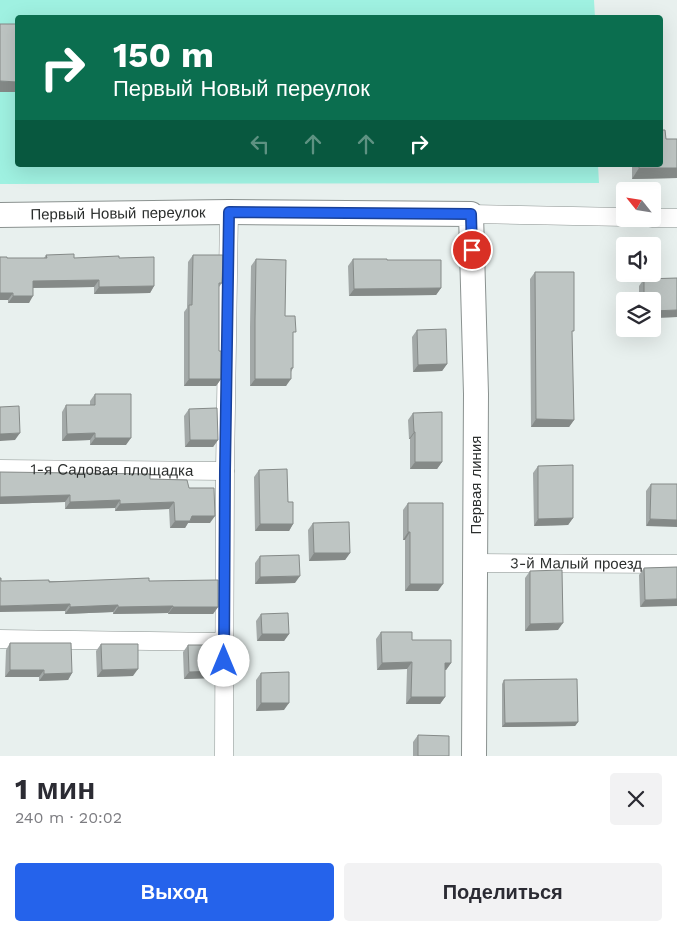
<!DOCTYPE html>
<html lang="ru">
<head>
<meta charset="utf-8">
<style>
  body { margin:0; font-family:"Work Sans",sans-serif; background:#f2f2f3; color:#2b2b33; height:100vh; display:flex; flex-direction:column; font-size:19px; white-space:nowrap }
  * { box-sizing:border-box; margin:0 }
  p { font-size:16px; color:#7c7c81 }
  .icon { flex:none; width:28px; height:28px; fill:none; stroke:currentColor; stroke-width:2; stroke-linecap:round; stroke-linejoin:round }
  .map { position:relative; height:756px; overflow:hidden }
  .sheet { display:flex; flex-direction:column; background:#fff; flex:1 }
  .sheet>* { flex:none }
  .guide { position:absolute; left:15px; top:15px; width:648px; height:152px; border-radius:5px; box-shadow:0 5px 20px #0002; background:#0b6e4f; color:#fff; overflow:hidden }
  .needle { width:32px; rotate:300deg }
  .controls { position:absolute; left:616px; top:182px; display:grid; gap:10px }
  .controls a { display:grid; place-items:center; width:45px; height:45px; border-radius:5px; background:#fff; box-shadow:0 5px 20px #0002; font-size:25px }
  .pin { position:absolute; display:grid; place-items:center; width:42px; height:42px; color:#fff; margin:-21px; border:2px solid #fff; border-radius:50%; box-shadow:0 1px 5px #0007 }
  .me { position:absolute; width:55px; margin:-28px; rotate:0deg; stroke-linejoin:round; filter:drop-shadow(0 0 4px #0008) }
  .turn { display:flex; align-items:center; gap:18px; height:105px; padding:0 15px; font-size:22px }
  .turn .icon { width:65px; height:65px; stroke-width:2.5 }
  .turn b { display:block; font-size:35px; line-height:42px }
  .lanes { display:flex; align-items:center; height:48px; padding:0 15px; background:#0003; justify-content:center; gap:25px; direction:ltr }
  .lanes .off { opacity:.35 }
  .round { display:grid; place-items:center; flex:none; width:52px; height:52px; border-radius:5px; background:#f2f2f3 }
  .summary { display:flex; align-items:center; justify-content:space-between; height:85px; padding:0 15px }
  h1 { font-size:30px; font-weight:700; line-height:38px }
  .cta { display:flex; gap:10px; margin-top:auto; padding:10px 15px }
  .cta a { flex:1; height:58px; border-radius:5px; background:#2563eb; color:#fff; font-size:20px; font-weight:700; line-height:58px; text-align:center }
  .cta a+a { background:#f2f2f3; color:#2b2b33 }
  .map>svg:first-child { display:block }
</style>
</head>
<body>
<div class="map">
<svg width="677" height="756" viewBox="0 0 677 756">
  <rect width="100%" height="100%" fill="#e8f0ee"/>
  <path fill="#9ff1e1" d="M 0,0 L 594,0 L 595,18 L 18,18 L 18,165 L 598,165 L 599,183 L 0,184 Z"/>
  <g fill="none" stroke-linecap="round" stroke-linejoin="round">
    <defs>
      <g id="minor">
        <path d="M 471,214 L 625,217"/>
        <path d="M 652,218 L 677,218"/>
        <path id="s1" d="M 0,469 L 225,471"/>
        <path id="s2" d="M 475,563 L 677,564"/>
        <path d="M 0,639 L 224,642"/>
        <path d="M 224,756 L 225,471 L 229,212"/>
      </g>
      <g id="secondary">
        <path id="s3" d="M 0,215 L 229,212 L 471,214 L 476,394 L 474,756"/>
      </g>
    </defs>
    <use href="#minor" stroke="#8b9290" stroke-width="19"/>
    <use href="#secondary" stroke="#8b9290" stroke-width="26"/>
    <use href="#minor" stroke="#fff" stroke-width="18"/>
    <use href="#secondary" stroke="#fff" stroke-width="24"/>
  </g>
  <path fill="#a3a9a8" d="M 660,130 L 665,130 L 666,139 L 677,139 L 677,178 L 632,179 L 632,165 L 660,165 Z
    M 46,255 L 74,258 L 119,258 L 154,286 L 150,293 L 94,294 L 94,287 L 33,288 L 29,303 L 8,303 L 8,300 L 0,300 L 0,257 L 7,258 L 44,258 Z
    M 193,255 L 222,283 L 219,287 L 219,351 L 221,379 L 216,386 L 184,386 L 184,312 L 187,308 L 188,262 Z
    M 256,259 L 285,316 L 293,335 L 293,368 L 291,372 L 286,386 L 250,386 L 250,327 L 251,266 Z
    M 353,259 L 387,260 L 441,288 L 436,295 L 349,296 L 348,266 Z
    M 535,272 L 574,420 L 569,427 L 531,427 L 530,279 Z
    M 677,278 L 677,317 L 652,318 L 652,301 L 639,301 L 639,286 L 644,279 Z
    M 417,330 L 447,364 L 442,371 L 413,372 L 412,337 Z
    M 95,394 L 126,445 L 90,445 L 90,440 L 62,441 L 62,412 L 66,405 L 90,405 L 90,401 Z
    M 189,409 L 218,440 L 213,447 L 185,447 L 184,416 Z
    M 413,413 L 442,462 L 437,469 L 410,469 L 410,439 L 409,439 L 408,420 Z
    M 538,466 L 573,518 L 568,525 L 534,526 L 533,473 Z
    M 259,470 L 288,502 L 293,524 L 289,531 L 255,531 L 254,477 Z
    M 0,472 L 150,479 L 189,488 L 210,523 L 188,523 L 185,528 L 170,528 L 169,509 L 115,511 L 115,508 L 65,509 L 65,502 L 0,504 Z
    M 651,484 L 677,484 L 646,526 L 646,491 Z
    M 408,503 L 438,591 L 405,591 L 405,540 L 403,540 L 403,510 Z
    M 313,523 L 350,553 L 345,560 L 309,561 L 308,530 Z
    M 260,556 L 295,583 L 255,584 L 255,563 Z
    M 677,567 L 640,607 L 639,575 L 644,568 Z
    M 530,571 L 558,630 L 525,631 L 525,578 Z
    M 1,581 L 149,581 L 218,607 L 213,614 L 168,614 L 168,613 L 113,614 L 113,612 L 65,614 L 65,611 Z
    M 261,614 L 289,634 L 284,641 L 257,641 L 256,621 Z
    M 381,632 L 412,640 L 451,663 L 446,670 L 445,670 L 445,697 L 440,704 L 406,704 L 407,669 L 377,670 L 376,639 Z
    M 10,643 L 72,673 L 68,680 L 39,681 L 39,677 L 5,677 L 6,650 Z
    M 101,644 L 133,676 L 97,677 L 96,651 Z
    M 188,645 L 219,671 L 214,678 L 184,679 L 183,652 Z
    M 261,673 L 284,710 L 256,711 L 256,680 Z
    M 504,680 L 578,722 L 575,726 L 502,727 L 502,684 Z
    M 418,735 L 449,756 L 413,756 L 413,742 Z"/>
  <path fill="#858a88" d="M 0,81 L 18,82 L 18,92 L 0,92 Z
    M 639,168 L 677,168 L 677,178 L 632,179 Z
    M 99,280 L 94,287 L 28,288 L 33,281 Z
    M 154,286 L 150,293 L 94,294 L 99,287 Z
    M 441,288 L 436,295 L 349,296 L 354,289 Z
    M 0,293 L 13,293 L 8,300 L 0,300 Z
    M 13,296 L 33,296 L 29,303 L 8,303 Z
    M 677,310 L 677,317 L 652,318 L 652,311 Z
    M 447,364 L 442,371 L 413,372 L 418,365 Z
    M 189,379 L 221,379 L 216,386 L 184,386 Z
    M 255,379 L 291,379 L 286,386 L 250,386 Z
    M 536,419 L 574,420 L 569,427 L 531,427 Z
    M 414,432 L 415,432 L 410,439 L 409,439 Z
    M 20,433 L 15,440 L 0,441 L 0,434 Z
    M 95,433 L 90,440 L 62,441 L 67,434 Z
    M 95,438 L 131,438 L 126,445 L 90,445 Z
    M 190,440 L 218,440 L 213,447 L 185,447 Z
    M 415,462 L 442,462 L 437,469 L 410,469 Z
    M 70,495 L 65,502 L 0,504 L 0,497 Z
    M 120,500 L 115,508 L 65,509 L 70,502 Z
    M 174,502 L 169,509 L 115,511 L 120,504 Z
    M 192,516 L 215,516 L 210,523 L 188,523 L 185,528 L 170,528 L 175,521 Z
    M 573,518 L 568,525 L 534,526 L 538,519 Z
    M 650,519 L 677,520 L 677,527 L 646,526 Z
    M 260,524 L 293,524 L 289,531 L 255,531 Z
    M 408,532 L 410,532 L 405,540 L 403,540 Z
    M 314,553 L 350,553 L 345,560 L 309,561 Z
    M 300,576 L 295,583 L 255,584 L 260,577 Z
    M 410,584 L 443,584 L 438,591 L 405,591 Z
    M 677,599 L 677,606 L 640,607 L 645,600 Z
    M 70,604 L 65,611 L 0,612 L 0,606 Z
    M 118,605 L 113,612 L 65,614 L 70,607 Z
    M 173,606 L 168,613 L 113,614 L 118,607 Z
    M 173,607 L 218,607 L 213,614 L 168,614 Z
    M 563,623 L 558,630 L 525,631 L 530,624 Z
    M 262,634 L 289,634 L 284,641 L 257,641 Z
    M 412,662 L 407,669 L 377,670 L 382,663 Z
    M 445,663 L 451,663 L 446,670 L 440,670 Z
    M 138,669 L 133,676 L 97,677 L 102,670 Z
    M 10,670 L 44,670 L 39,677 L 5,677 Z
    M 219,671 L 214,678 L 184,679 L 189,672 Z
    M 72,673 L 68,680 L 39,681 L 44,674 Z
    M 411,697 L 445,697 L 440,704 L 406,704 Z
    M 261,703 L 289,703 L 284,710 L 256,711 Z
    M 578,722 L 575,726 L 502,727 L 505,723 Z"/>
  <path fill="#bec5c3" stroke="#858a88" d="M 0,24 L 18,24 L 18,82 L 0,81 Z
    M 660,130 L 665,130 L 666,139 L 677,139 L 677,168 L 639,168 L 639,165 L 660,165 Z
    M 74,254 L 74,258 L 119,256 L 119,258 L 154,257 L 154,286 L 99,287 L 99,280 L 33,281 L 33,296 L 13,296 L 13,293 L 0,293 L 0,257 L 7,257 L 7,258 L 47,258 L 46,255 Z
    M 193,255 L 223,255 L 222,283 L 219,283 L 219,351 L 221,351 L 221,379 L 189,379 L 189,305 L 192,305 Z
    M 256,259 L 286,260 L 285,316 L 295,316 L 296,332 L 293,332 L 293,368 L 291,368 L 291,379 L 255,379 L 255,320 Z
    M 353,259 L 387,259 L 387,260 L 441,260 L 441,288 L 354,289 Z
    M 535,272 L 574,272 L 574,331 L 572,331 L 574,420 L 536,419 Z
    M 677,278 L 677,310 L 652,311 L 652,301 L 644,301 L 644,279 Z
    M 446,329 L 447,364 L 418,365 L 417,330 Z
    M 95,394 L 131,394 L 131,438 L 95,438 L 95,433 L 67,434 L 66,405 L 95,405 Z
    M 19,406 L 20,433 L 0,434 L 0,407 Z
    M 217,408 L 218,440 L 190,440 L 189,409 Z
    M 442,412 L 442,462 L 415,462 L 415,432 L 414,432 L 413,413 Z
    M 573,465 L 573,518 L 538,519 L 538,466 Z
    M 287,469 L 288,502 L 293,502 L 293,524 L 260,524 L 259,470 Z
    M 0,472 L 150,474 L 150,479 L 187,480 L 189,488 L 214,488 L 215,516 L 192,516 L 190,521 L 175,521 L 174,502 L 120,504 L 120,500 L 70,502 L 70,495 L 0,497 Z
    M 651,484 L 677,484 L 677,520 L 650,519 Z
    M 408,503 L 443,503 L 443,584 L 410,584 L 410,532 L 408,532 Z
    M 349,522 L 350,553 L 314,553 L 313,523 Z
    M 299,555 L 300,576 L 260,577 L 260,556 Z
    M 677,567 L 677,599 L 645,600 L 644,568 Z
    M 562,570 L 563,623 L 530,624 L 530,571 Z
    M 0,578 L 1,578 L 1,581 L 49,580 L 49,582 L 149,578 L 149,581 L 218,580 L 218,607 L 173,607 L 173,606 L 118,607 L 118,605 L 70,607 L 70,604 L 0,606 Z
    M 288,613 L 289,634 L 262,634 L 261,614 Z
    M 381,632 L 412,632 L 412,640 L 451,640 L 451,663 L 445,663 L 445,697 L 411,697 L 412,662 L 382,663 Z
    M 10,643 L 71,643 L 72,673 L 44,674 L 44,670 L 10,670 Z
    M 101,644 L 138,644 L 138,669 L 102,670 Z
    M 188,645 L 218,645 L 219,671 L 189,672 Z
    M 289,672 L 289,703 L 261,703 L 261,673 Z
    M 577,679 L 578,722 L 505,723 L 504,680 Z
    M 418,735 L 449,736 L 449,756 L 418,756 Z"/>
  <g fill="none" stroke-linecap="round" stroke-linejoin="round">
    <defs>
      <path id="route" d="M 224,661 L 225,471 L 229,212 L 471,214 L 472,250"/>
    </defs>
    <use href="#route" stroke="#184099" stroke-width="12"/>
    <use href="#route" stroke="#2563eb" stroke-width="9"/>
  </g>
  <g text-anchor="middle" stroke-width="4" stroke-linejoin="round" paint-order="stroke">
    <g font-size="15" fill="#2b2e2d" stroke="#fff">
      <text dy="5" stroke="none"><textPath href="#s3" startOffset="118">Первый Новый переулок</textPath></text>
      <text dy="5" stroke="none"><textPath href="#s1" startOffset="112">1-я Садовая площадка</textPath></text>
      <text transform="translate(476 485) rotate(-90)" y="5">Первая линия</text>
      <text dy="5" stroke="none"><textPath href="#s2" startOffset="101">3-й Малый проезд</textPath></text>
    </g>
  </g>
</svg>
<div class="controls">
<a><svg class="needle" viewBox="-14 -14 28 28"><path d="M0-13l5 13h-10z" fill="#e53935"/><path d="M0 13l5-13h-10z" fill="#7c7c81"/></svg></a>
<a><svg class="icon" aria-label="sound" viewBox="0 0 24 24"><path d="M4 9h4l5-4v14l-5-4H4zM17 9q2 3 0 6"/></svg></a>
<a><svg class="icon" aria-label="layers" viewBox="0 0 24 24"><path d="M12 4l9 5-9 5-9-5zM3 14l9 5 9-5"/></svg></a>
</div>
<div class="pin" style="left:472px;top:250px;background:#d93025"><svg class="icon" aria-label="arrive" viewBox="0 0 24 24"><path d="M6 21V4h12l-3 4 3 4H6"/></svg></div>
<svg class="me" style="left:224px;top:661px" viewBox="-20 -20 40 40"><circle r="19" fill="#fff"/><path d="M0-13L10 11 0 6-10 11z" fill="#2563eb"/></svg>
<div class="guide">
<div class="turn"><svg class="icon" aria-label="right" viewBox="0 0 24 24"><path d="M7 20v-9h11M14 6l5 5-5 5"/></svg><div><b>150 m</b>Первый Новый переулок</div></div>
<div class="lanes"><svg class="icon off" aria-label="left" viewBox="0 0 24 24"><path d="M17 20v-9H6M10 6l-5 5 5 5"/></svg><svg class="icon off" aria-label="ahead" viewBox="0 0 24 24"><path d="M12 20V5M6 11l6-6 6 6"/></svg><svg class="icon off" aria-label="ahead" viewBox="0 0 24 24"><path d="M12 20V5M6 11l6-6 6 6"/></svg><svg class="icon" aria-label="right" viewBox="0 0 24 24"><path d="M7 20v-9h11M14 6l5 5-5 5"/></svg></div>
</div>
</div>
<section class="sheet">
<div class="summary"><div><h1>1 мин</h1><p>240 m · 20:02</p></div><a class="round"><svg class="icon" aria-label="close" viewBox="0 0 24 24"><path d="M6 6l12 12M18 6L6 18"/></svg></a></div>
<div class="cta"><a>Выход</a><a>Поделиться</a></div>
</section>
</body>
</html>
